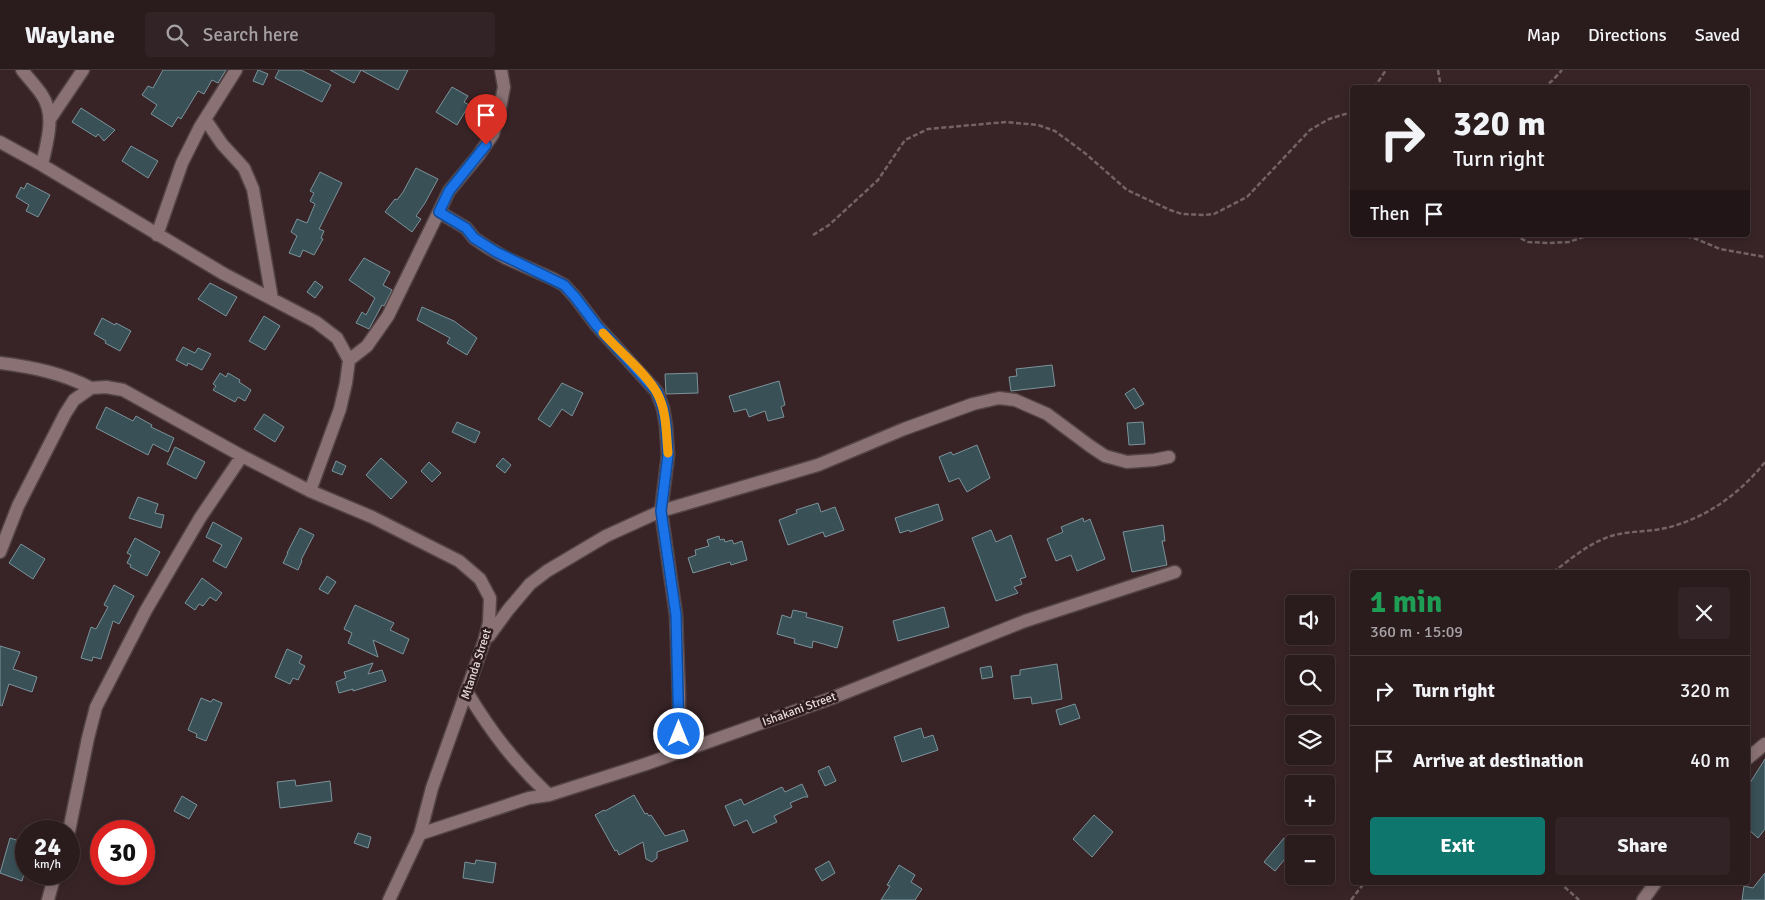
<!DOCTYPE html>
<html lang="en">
<head>
<meta charset="utf-8">
<style>
  body { margin:0; font-family:Signika,sans-serif; background:#322426; color:#f1f3f6; height:100vh; display:flex; flex-direction:column; font-size:19px; white-space:nowrap }
  * { box-sizing:border-box; margin:0 }
  p { font-size:16px; color:#a5a1a4 }
  .icon { flex:none; width:28px; height:28px; fill:none; stroke:currentColor; stroke-width:2; stroke-linecap:round; stroke-linejoin:round }
  .map { position:relative; flex:1; overflow:hidden }
  .drawer { position:absolute; left:1350px; top:500px; width:400px; height:315px; display:flex; flex-direction:column; background:#2a1b1d; border-radius:5px; box-shadow:0 2px 8px #0003,0 0 0 1px #46393b }
  .drawer>* { flex:none }
  .banner { position:absolute; left:1350px; top:15px; width:400px; height:152px; border-radius:5px; box-shadow:0 2px 8px #0003,0 0 0 1px #46393b; background:#2a1b1d; color:#f1f3f6; overflow:hidden }
  .controls { position:absolute; left:1285px; top:525px; display:grid; gap:10px }
  .controls a { display:grid; place-items:center; width:50px; height:50px; border-radius:5px; background:#2a1b1d; box-shadow:0 2px 8px #0003,0 0 0 1px #46393b; font-size:25px }
  .speed { position:absolute; left:15px; top:750px; display:flex; gap:10px; font-size:25px; font-weight:700; text-align:center }
  .speed>* { display:grid; place-content:center; width:65px; height:65px; border-radius:50%; background:#2a1b1d; box-shadow:0 2px 8px #0003,0 0 0 1px #46393b; line-height:1 }
  .speed small { font-size:12px; font-weight:400 }
  .speed .limit { border:8px solid #d22; background:#fff; color:#111 }
  .pin { position:absolute; display:grid; place-items:center; width:42px; height:42px; color:#fff; margin:-51px -21px; border-radius:50% 50% 50% 0; rotate:-45deg; box-shadow:0 0 5px #0007 }
  .pin .icon { rotate:45deg }
  .me { position:absolute; width:55px; margin:-28px; rotate:0deg; stroke-linejoin:round; filter:drop-shadow(0 0 4px #0008) }
  .turn { display:flex; align-items:center; gap:18px; height:105px; padding:0 20px; font-size:22px }
  .turn .icon { width:65px; height:65px; stroke-width:2.5 }
  .turn b { display:block; font-size:35px; line-height:42px }
  .then { display:flex; align-items:center; height:48px; padding:0 20px; background:#0003; gap:10px; font-size:19px }
  .round { display:grid; place-items:center; flex:none; width:52px; height:52px; border-radius:5px; background:#322426 }
  .head { display:flex; align-items:center; justify-content:space-between; height:85px; padding:0 20px }
  h1 { font-size:30px; font-weight:700; line-height:38px; color:#1e9e55 }
  .primary-button { display:flex; gap:10px; margin-top:auto; padding:10px 20px }
  .primary-button a { flex:1; height:58px; border-radius:5px; background:#0f766e; color:#fff; font-size:20px; font-weight:700; line-height:58px; text-align:center }
  .primary-button a+a { background:#322426; color:#f1f3f6 }
  ul { padding:0; list-style:none }
  li { display:flex; align-items:center; gap:15px; height:70px; padding:0 20px; border-top:1px solid #46393b }
  li div { flex:1 }
  li b { display:block; font-size:19px }
  li em { font-style:normal }
  header { display:flex; align-items:center; gap:30px; box-sizing:border-box; height:70px; padding:0 25px; background:#2a1b1d; border-bottom:1px solid #46393b }
  header strong { font-size:24px }
  nav { display:flex; gap:28px; margin-inline-start:auto; font-size:18px }
  .search { width:350px; height:45px; background:#322426; display:flex; align-items:center; gap:12px; box-sizing:border-box; padding:0 18px; border-radius:5px; color:#a5a1a4; font-size:19px }
  .map>svg:first-child { display:block }
</style>
</head>
<body>
<header>
<strong>Waylane</strong>
<div class="search"><svg class="icon" aria-label="search" viewBox="0 0 24 24"><circle cx="10" cy="10" r="6"/><path d="M15 15l6 6"/></svg>Search here</div>
<nav><a>Map</a><a>Directions</a><a>Saved</a></nav>
</header>
<div class="map">
<svg width="1765" height="830" viewBox="0 0 1765 830">
  <rect width="100%" height="100%" fill="#382427"/>
  <path fill="#395056" stroke="#7b939a" d="M 163,0 L 226,0 L 218,13 L 212,10 L 204,24 L 198,21 L 181,49 L 178,47 L 172,57 L 151,44 L 157,35 L 142,25 L 148,16 L 153,18 Z
    M 258,0 L 268,4 L 263,15 L 253,11 Z
    M 279,0 L 301,0 L 331,15 L 322,32 L 275,8 Z
    M 330,0 L 408,0 L 398,20 L 361,0 L 354,13 Z
    M 452,17 L 468,26 L 464,32 L 469,35 L 457,55 L 436,42 Z
    M 81,38 L 115,60 L 104,71 L 98,64 L 96,67 L 72,52 Z
    M 131,76 L 158,91 L 148,108 L 122,91 Z
    M 416,98 L 438,109 L 425,133 L 416,146 L 421,149 L 412,162 L 385,142 L 395,129 L 397,130 L 403,122 Z
    M 320,102 L 342,113 L 319,159 L 324,161 L 321,168 L 323,169 L 314,185 L 303,180 L 300,187 L 289,183 L 297,166 L 291,162 L 297,149 L 307,153 L 315,134 L 310,131 L 314,123 L 310,121 Z
    M 27,113 L 50,125 L 38,147 L 26,141 L 29,135 L 16,127 L 21,117 L 24,119 Z
    M 364,188 L 390,202 L 383,215 L 392,220 L 384,236 L 382,235 L 369,259 L 356,253 L 362,242 L 366,245 L 375,228 L 349,210 Z
    M 315,211 L 323,217 L 315,228 L 307,222 Z
    M 210,213 L 237,227 L 226,246 L 198,229 Z
    M 422,237 L 454,251 L 477,268 L 467,285 L 447,273 L 450,268 L 417,250 Z
    M 264,246 L 280,256 L 265,280 L 249,271 Z
    M 102,248 L 115,255 L 116,253 L 131,261 L 120,281 L 105,273 L 106,271 L 94,264 Z
    M 183,277 L 195,283 L 198,278 L 211,284 L 202,300 L 188,293 L 187,296 L 176,290 Z
    M 1052,295 L 1055,316 L 1011,321 L 1009,307 L 1017,306 L 1016,299 Z
    M 220,303 L 226,307 L 228,303 L 240,310 L 239,312 L 251,320 L 245,331 L 238,327 L 235,332 L 213,320 L 216,316 L 213,314 Z
    M 697,303 L 698,323 L 666,324 L 665,304 Z
    M 779,311 L 785,335 L 781,337 L 784,347 L 768,351 L 765,341 L 749,347 L 746,339 L 734,342 L 729,326 Z
    M 562,313 L 583,323 L 572,346 L 562,339 L 550,357 L 538,349 Z
    M 1134,318 L 1144,334 L 1135,339 L 1125,324 Z
    M 106,337 L 133,351 L 136,346 L 152,355 L 151,357 L 174,368 L 168,382 L 153,374 L 148,385 L 96,358 Z
    M 264,344 L 284,357 L 275,372 L 254,359 Z
    M 457,352 L 480,362 L 475,373 L 452,362 Z
    M 1143,352 L 1145,374 L 1129,375 L 1127,353 Z
    M 977,375 L 990,408 L 967,422 L 959,408 L 949,412 L 939,387 L 951,382 L 953,385 Z
    M 175,377 L 205,392 L 196,409 L 167,394 Z
    M 381,388 L 407,412 L 391,429 L 366,405 Z
    M 503,388 L 511,395 L 505,403 L 496,396 Z
    M 336,391 L 346,396 L 342,405 L 332,401 Z
    M 429,392 L 441,403 L 432,412 L 421,401 Z
    M 138,427 L 158,434 L 155,443 L 164,445 L 161,458 L 129,448 Z
    M 818,433 L 821,442 L 835,437 L 844,460 L 825,467 L 823,462 L 788,475 L 779,450 L 797,443 L 796,440 Z
    M 938,434 L 943,450 L 910,462 L 909,460 L 900,463 L 895,448 Z
    M 1083,448 L 1084,452 L 1090,449 L 1105,489 L 1077,501 L 1071,485 L 1056,491 L 1047,469 L 1063,462 L 1061,457 Z
    M 213,452 L 242,468 L 226,498 L 213,491 L 222,475 L 206,467 Z
    M 1163,455 L 1165,471 L 1162,471 L 1167,495 L 1132,502 L 1123,462 Z
    M 300,458 L 314,465 L 301,490 L 302,491 L 298,500 L 283,493 L 288,483 L 287,483 Z
    M 991,460 L 996,472 L 1011,465 L 1026,507 L 1020,509 L 1022,514 L 1014,517 L 1018,523 L 996,531 L 972,468 Z
    M 719,466 L 720,470 L 724,469 L 725,472 L 732,470 L 734,474 L 742,471 L 747,490 L 731,495 L 730,492 L 693,503 L 688,488 L 696,485 L 695,480 L 709,476 L 707,470 Z
    M 135,468 L 160,482 L 147,506 L 130,497 L 131,495 L 127,493 L 131,485 L 127,483 Z
    M 21,474 L 45,489 L 33,509 L 9,493 Z
    M 327,506 L 336,512 L 328,524 L 319,519 Z
    M 202,508 L 222,523 L 216,531 L 210,527 L 203,536 L 199,534 L 195,540 L 185,533 Z
    M 114,515 L 134,526 L 119,554 L 113,551 L 101,589 L 93,587 L 92,591 L 81,588 L 91,557 L 96,559 L 108,537 L 104,535 Z
    M 355,535 L 394,553 L 390,560 L 409,569 L 403,584 L 373,570 L 378,587 L 348,573 L 352,563 L 344,559 Z
    M 944,537 L 949,557 L 898,571 L 893,551 Z
    M 793,540 L 807,543 L 806,547 L 843,557 L 837,578 L 813,571 L 812,578 L 794,573 L 795,569 L 777,564 L 782,545 L 791,548 Z
    M 0,576 L 20,582 L 13,599 L 37,607 L 32,622 L 9,614 L 2,636 L 0,635 Z
    M 287,579 L 302,586 L 299,593 L 305,596 L 298,610 L 293,608 L 290,614 L 275,607 Z
    M 373,593 L 368,604 L 382,600 L 386,611 L 353,621 L 353,619 L 339,623 L 336,612 L 346,608 L 344,602 Z
    M 1057,594 L 1062,629 L 1032,634 L 1031,627 L 1014,629 L 1011,606 L 1020,605 L 1020,600 Z
    M 991,596 L 993,607 L 982,609 L 980,598 Z
    M 201,628 L 211,632 L 213,629 L 222,633 L 206,671 L 196,667 L 197,664 L 188,660 Z
    M 1075,634 L 1080,648 L 1060,655 L 1056,640 Z
    M 921,658 L 924,668 L 933,665 L 938,680 L 902,692 L 894,667 Z
    M 1765,689 L 1765,759 L 1758,768 L 1748,759 L 1748,716 Z
    M 829,696 L 836,711 L 825,716 L 818,701 Z
    M 295,710 L 296,716 L 330,711 L 332,731 L 280,738 L 277,712 Z
    M 802,714 L 808,727 L 804,727 L 790,733 L 792,737 L 774,746 L 777,752 L 753,763 L 747,750 L 734,756 L 725,736 L 741,729 L 744,735 L 782,717 L 785,722 Z
    M 634,725 L 645,744 L 647,743 L 649,746 L 651,745 L 665,766 L 684,760 L 688,771 L 657,782 L 657,788 L 652,792 L 646,789 L 643,772 L 619,785 L 617,780 L 615,781 L 595,745 L 604,740 L 605,741 Z
    M 182,726 L 197,735 L 189,749 L 174,741 Z
    M 1094,745 L 1113,762 L 1092,787 L 1073,769 Z
    M 358,763 L 371,767 L 368,778 L 354,773 Z
    M 10,768 L 26,773 L 26,797 L 22,811 L 0,803 Z
    M 1284,768 L 1294,778 L 1275,801 L 1264,792 Z
    M 476,790 L 496,793 L 493,813 L 463,808 L 465,792 L 475,794 Z
    M 829,791 L 835,803 L 822,811 L 815,799 Z
    M 899,795 L 915,805 L 911,812 L 922,819 L 915,830 L 881,830 L 890,816 L 887,815 Z
    M 1765,803 L 1765,830 L 1742,830 L 1744,816 L 1753,818 Z"/>
  <g fill="none" stroke-linecap="round" stroke-linejoin="round">
    <defs>
      <path id="minor" d="M 22,0 C 28,8 36,16 42,25 C 56,46 47,71 42,95
        M 50,49 L 83,0
        M 205,49 L 222,74 L 244,98 L 253,119 L 272,229
        M 0,72 L 42,95 L 224,204 L 316,252 L 337,268 L 349,290 L 346,313 L 340,339 L 310,421
        M 439,142 L 466,158 L 474,168 L 487,177 L 506,188 L 553,209 L 564,215 L 575,227 L 597,256 L 657,322 L 663,338 L 666,356 L 668,385 L 661,441 L 676,545 L 679,625 L 679,683
        M 157,165 L 182,93 L 200,57 L 236,0
        M 349,290 L 367,276 L 388,246 L 449,121 L 478,86 L 493,64 L 499,43 L 504,17 L 501,0
        M 0,293 C 32,297 62,303 91,318
        M 0,482 L 18,436 L 65,344 L 74,330 L 91,318 L 106,317 L 123,320 L 242,386 L 310,421 L 372,447 L 459,491 L 480,509 L 490,528 L 489,553 L 484,572 L 432,718 L 420,764 L 389,830
        M 489,566 L 508,540 L 530,514 L 547,501 L 606,466 L 661,441 L 818,395 L 904,359 L 973,334 L 999,328 L 1015,330 L 1047,344 L 1090,376 L 1105,386 L 1127,392 L 1154,390 L 1169,387
        M 467,622 C 491,662 515,693 549,725
        M 1748,688 L 1765,674
        M 69,761 L 88,668 L 96,637 L 146,540 L 200,448 L 242,386
        M 420,764 L 529,728 L 549,725 L 646,694 L 832,628 L 1025,551 L 1175,502
        M 48,830 L 55,804
        M 1643,830 L 1656,812"/>
    </defs>
    <use href="#minor" stroke="#534345" stroke-width="15"/>
    <path stroke="#746365" stroke-width="2.5" stroke-dasharray="5 2.5" stroke-linecap="butt" d="M 1438,0 L 1441,18
      M 1374,18 L 1386,0
      M 1543,18 L 1553,10 L 1562,0
      M 813,165 L 829,155 L 878,110 L 905,70 L 928,59 L 1006,52 L 1038,55 L 1055,61 L 1086,84 L 1127,120 L 1170,140 L 1182,144 L 1205,145 L 1214,144 L 1247,127 L 1310,60 L 1329,49 L 1352,42
      M 1514,165 L 1528,172 L 1549,173 L 1569,172 L 1583,167 L 1621,165
      M 1679,165 L 1694,168 L 1720,179 L 1765,187
      M 1553,502 C 1571,489 1589,473 1611,466 C 1627,461 1645,462 1661,459 C 1702,451 1739,425 1765,392
      M 1559,812 L 1579,830
      M 1351,830 L 1365,812"/>
    <use href="#minor" stroke="#897174" stroke-width="12"/>
  </g>
  <g fill="none" stroke-linecap="round" stroke-linejoin="round">
    <defs>
      <path id="route" d="M 486,75 L 449,121 L 439,142 L 466,158 L 474,168 L 496,182 L 564,215 L 575,227 L 597,256 L 657,322 L 663,338 L 666,356 L 668,385 L 661,441 L 676,545 L 679,664"/>
    </defs>
    <use href="#route" stroke="#114b97" stroke-width="12"/>
    <use href="#route" stroke="#1a73e8" stroke-width="9"/>
    <path stroke="#f59e0b" stroke-width="9" d="M 603,263 C 617,279 648,305 657,323 C 667,341 666,363 668,383"/>
  </g>
  <g text-anchor="middle" stroke-width="5" stroke-linejoin="round" paint-order="stroke">
    <g font-size="12" fill="#e9dcdd" stroke="#2d1b1d">
      <text transform="translate(476 594) rotate(-72)" y="4">Mtanda Street</text>
      <text transform="translate(799 639) rotate(-20)" y="4">Ishakani Street</text>
    </g>
  </g>
</svg>
<div class="controls">
<a><svg class="icon" aria-label="sound" viewBox="0 0 24 24"><path d="M4 9h4l5-4v14l-5-4H4zM17 9q2 3 0 6"/></svg></a>
<a><svg class="icon" aria-label="search" viewBox="0 0 24 24"><circle cx="10" cy="10" r="6"/><path d="M15 15l6 6"/></svg></a>
<a><svg class="icon" aria-label="layers" viewBox="0 0 24 24"><path d="M12 4l9 5-9 5-9-5zM3 14l9 5 9-5"/></svg></a>
<a>+</a>
<a>−</a>
</div>
<div class="speed"><div>24<small>km/h</small></div><div class="limit">30</div></div>
<div class="pin" style="left:486px;top:75px;background:#d93025"><svg class="icon" aria-label="arrive" viewBox="0 0 24 24"><path d="M6 21V4h12l-3 4 3 4H6"/></svg></div>
<svg class="me" style="left:679px;top:664px" viewBox="-20 -20 40 40"><circle r="17" fill="#1a73e8" stroke="#fff" stroke-width="3"/><path d="M0-11L8 9 0 5-8 9z" fill="#fff"/></svg>
<div class="banner">
<div class="turn"><svg class="icon" aria-label="right" viewBox="0 0 24 24"><path d="M7 20v-9h11M14 6l5 5-5 5"/></svg><div><b>320 m</b>Turn right</div></div>
<div class="then">Then<svg class="icon" aria-label="arrive" viewBox="0 0 24 24"><path d="M6 21V4h12l-3 4 3 4H6"/></svg></div>
</div>
<section class="drawer">
<div class="head"><div><h1>1 min</h1><p>360 m · 15:09</p></div><a class="round"><svg class="icon" aria-label="close" viewBox="0 0 24 24"><path d="M6 6l12 12M18 6L6 18"/></svg></a></div>
<ul>
<li><svg class="icon" aria-label="right" viewBox="0 0 24 24"><path d="M7 20v-9h11M14 6l5 5-5 5"/></svg><div><b>Turn right</b></div><em>320 m</em></li>
<li><svg class="icon" aria-label="arrive" viewBox="0 0 24 24"><path d="M6 21V4h12l-3 4 3 4H6"/></svg><div><b>Arrive at destination</b></div><em>40 m</em></li>
</ul>
<div class="primary-button"><a>Exit</a><a>Share</a></div>
</section>
</div>
</body>
</html>
